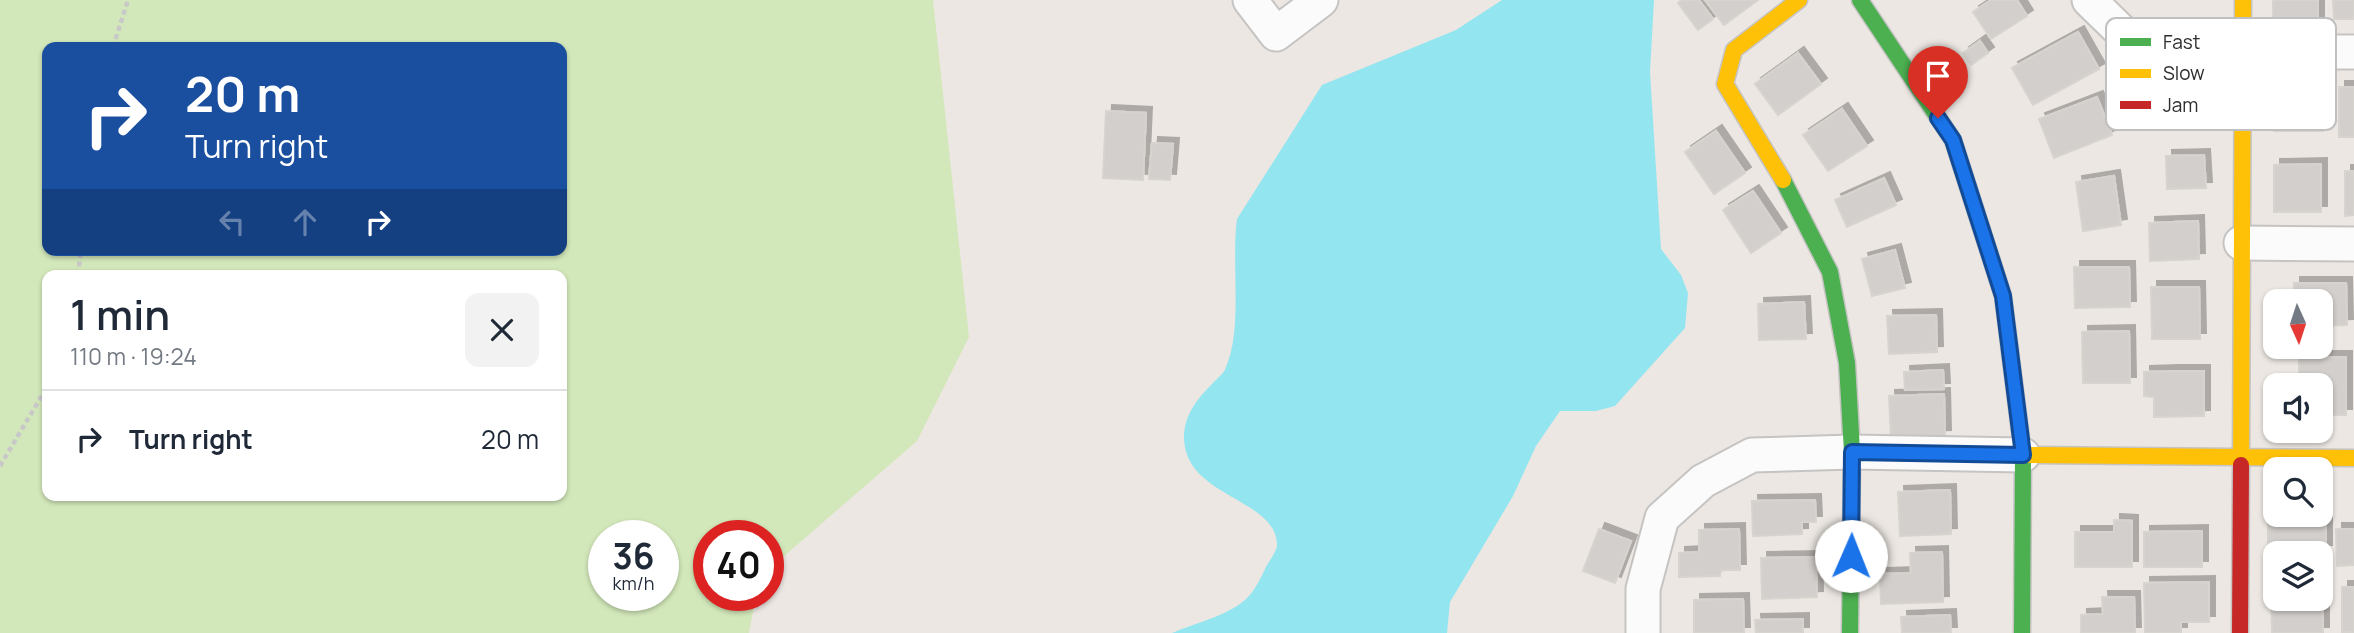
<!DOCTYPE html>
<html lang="en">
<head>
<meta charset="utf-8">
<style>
  body { margin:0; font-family:Manrope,sans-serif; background:#f2f2f3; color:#1f2937; height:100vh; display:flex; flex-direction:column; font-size:26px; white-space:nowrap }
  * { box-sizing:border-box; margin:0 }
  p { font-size:23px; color:#747a83 }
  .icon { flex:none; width:38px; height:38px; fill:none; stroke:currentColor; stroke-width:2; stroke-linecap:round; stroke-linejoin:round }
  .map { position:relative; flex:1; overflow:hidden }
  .sheet { position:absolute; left:42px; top:270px; width:525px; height:231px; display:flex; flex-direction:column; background:#fff; border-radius:14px; box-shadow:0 2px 5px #0004 }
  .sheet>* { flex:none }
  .guide { position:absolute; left:42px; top:42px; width:525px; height:214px; border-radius:14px; box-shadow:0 2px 5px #0004; background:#1a4fa0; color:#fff; overflow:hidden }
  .needle { width:46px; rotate:177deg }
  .tools { position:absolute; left:2263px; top:289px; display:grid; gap:14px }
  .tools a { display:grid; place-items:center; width:70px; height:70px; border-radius:14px; background:#fff; box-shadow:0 2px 5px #0004; font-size:35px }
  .speed { position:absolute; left:588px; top:520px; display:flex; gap:14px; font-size:35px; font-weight:700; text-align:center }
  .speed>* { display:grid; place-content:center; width:91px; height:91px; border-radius:50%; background:#fff; box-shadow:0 2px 5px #0004; line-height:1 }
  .speed small { font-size:18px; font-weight:400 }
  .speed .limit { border:10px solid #d22; background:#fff; color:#111 }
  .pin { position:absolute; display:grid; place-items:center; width:60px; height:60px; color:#fff; margin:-72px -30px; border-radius:50% 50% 50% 0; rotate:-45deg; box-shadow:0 0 7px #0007 }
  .pin .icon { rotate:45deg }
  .me { position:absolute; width:77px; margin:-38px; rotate:1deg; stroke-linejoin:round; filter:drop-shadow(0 0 5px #0008) }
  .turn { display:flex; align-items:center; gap:24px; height:147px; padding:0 28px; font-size:32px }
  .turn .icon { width:91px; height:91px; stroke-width:2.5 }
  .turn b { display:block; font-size:49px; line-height:60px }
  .lanes { display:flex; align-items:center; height:66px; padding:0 28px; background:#0003; justify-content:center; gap:35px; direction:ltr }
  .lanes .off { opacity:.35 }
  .round { display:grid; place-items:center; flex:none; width:74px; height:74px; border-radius:14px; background:#f2f2f3 }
  .summary { display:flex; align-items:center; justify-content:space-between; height:119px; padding:0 28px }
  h1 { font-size:42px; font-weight:600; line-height:52px }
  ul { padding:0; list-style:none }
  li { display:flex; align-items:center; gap:21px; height:98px; padding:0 28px; border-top:2px solid #e0e1e3 }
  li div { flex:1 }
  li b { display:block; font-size:26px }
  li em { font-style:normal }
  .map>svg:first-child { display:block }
</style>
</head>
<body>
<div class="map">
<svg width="2354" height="633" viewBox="0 0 2354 633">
  <defs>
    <filter id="shadow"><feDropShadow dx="6" dy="-6" stdDeviation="0" flood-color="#0004"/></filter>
  </defs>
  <rect width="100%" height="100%" fill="#ece7e2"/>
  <path fill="#d3e8ba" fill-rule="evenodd" d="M 0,0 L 933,0 L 969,337 L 917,441 L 768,570 L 768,536 L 709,536 L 709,595 L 756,595 L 749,633 L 0,633 ZM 47,47 L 562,47 L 562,250 L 47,250 ZM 47,275 L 562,275 L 562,495 L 47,495 ZM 604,536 L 663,536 L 663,595 L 604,595 Z"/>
  <path fill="#93e5f0" d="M 1502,0 L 1654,0 L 1650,72 L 1661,249 L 1681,275 L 1688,293 L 1685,328 L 1615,406 L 1596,411 L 1560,411 L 1536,446 L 1513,496 L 1450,602 L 1447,633 L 1172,633 C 1195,623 1231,615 1248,597 C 1256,589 1262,575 1267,565 C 1270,560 1276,552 1277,546 C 1278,498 1185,498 1184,438 C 1184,415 1197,399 1213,383 C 1217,378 1224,374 1226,367 C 1243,328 1231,263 1237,219 L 1322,85 L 1456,30 Z"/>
  <path fill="#d2cfcc" stroke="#d7d3ce" stroke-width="2" filter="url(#shadow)" d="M 1682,0 L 1699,0 L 1713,19 L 1698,30 L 1678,3 Z
    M 1705,0 L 1758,0 L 1724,25 Z
    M 1991,0 L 2017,0 L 2027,16 L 1991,39 L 1973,12 Z
    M 2273,0 L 2318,0 L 2318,22 L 2273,22 Z
    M 2333,0 L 2354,0 L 2354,19 L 2334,19 Z
    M 2078,32 L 2099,69 L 2033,105 L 2012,68 Z
    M 1980,41 L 1988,53 L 1971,65 L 1963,53 Z
    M 1798,53 L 1821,84 L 1778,115 L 1755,84 Z
    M 2323,85 L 2323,131 L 2274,131 L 2274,86 Z
    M 2339,87 L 2354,87 L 2354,137 L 2339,137 Z
    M 2097,97 L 2112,135 L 2054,158 L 2039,119 Z
    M 1842,109 L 1867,146 L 1828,171 L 1803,135 Z
    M 1106,111 L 1146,113 L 1143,180 L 1103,178 Z
    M 1716,131 L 1745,173 L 1714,194 L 1685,152 Z
    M 1152,143 L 1173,144 L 1170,180 L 1149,179 Z
    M 2204,155 L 2206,188 L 2167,189 L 2166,156 Z
    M 2321,164 L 2321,212 L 2274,212 L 2274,165 Z
    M 2345,171 L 2354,171 L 2354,215 L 2345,216 Z
    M 2114,176 L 2121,225 L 2083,231 L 2076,182 Z
    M 1884,178 L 1896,205 L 1847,227 L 1835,200 Z
    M 1753,191 L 1781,233 L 1751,253 L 1723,210 Z
    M 2198,221 L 2199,259 L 2150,261 L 2149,223 Z
    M 1895,250 L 1905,288 L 1872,296 L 1862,259 Z
    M 2074,267 L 2129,267 L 2130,307 L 2075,308 Z
    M 2294,283 L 2346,283 L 2347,325 L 2320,326 L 2320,301 L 2276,301 L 2276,296 L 2294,296 Z
    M 2151,287 L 2199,287 L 2200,339 L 2152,339 Z
    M 1804,302 L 1806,339 L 1759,340 L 1758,304 Z
    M 1936,315 L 1937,352 L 1889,354 L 1887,316 Z
    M 2129,331 L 2130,383 L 2083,383 L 2082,332 Z
    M 2299,357 L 2346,357 L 2346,415 L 2320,415 L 2320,385 L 2299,385 Z
    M 1943,370 L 1944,389 L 1905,390 L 1904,372 Z
    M 2172,371 L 2204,371 L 2204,416 L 2154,417 L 2154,397 L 2144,396 L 2144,372 Z
    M 1944,394 L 1945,436 L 1891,438 L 1889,396 Z
    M 1950,490 L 1951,534 L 1900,536 L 1898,492 Z
    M 1815,500 L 1816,522 L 1802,522 L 1802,534 L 1753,536 L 1752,501 Z
    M 2114,520 L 2132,521 L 2132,567 L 2075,567 L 2075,532 L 2114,532 Z
    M 2268,523 L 2326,523 L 2326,551 L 2275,553 L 2275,560 L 2268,560 Z
    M 1599,529 L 1631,541 L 1615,583 L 1583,571 Z
    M 1739,529 L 1740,570 L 1721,570 L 1720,576 L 1679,577 L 1679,553 L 1699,552 L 1699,530 Z
    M 2336,529 L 2354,529 L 2354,565 L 2337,566 Z
    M 2202,531 L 2202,567 L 2144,567 L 2144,532 Z
    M 1942,552 L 1943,602 L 1881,604 L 1880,574 L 1911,573 L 1910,553 Z
    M 1816,557 L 1817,597 L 1762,599 L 1761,558 Z
    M 2209,582 L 2209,622 L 2181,622 L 2181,633 L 2145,633 L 2144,583 Z
    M 2342,587 L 2354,587 L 2354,632 L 2342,632 Z
    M 2271,591 L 2275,591 L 2275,598 L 2320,598 L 2320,591 L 2323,591 L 2323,633 L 2272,633 Z
    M 2102,597 L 2134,597 L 2135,633 L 2081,633 L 2081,615 L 2103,614 Z
    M 1743,599 L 1744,633 L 1694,633 L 1694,600 Z
    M 1950,615 L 1951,633 L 1902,633 L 1901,617 Z
    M 1803,619 L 1803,633 L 1756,633 L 1755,620 Z"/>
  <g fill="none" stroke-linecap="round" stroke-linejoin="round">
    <defs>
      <path id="street" d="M 1250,0 L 1276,34 L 1321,0
        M 2089,0 L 2131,41 L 2243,52 L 2354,52
        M 2241,243 L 2354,244
        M 1643,633 L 1643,589 L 1662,518 L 1703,481 L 1752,455 L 1852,452 L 2023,455"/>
      <path id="fast" d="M 1860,0 L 1953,140 L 2003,296 L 2023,455 L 2022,633
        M 1783,180 L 1830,272 L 1847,363 L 1852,452 L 1850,633"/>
      <path id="slow" d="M 1783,180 L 1725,84 L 1734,50 L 1799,0
        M 2023,455 L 2354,458
        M 2241,465 L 2243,0"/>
      <path id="jam" d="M 2240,633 L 2241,465"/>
    </defs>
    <use href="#street" stroke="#c5c4c3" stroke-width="37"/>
    <use href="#fast" stroke="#c5c4c3" stroke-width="19"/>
    <use href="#slow" stroke="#c5c4c3" stroke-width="19"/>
    <use href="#jam" stroke="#c5c4c3" stroke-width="19"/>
    <path stroke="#c8c8c8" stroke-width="4.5" stroke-dasharray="5 3.5" stroke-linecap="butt" d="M 113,47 L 128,0
      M 78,275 L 81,250
      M 0,466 L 44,392 L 47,383"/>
    <use href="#street" stroke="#fcfbfb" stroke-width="33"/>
    <use href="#fast" stroke="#4caf50" stroke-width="16"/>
    <use href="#slow" stroke="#ffc107" stroke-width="16"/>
    <use href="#jam" stroke="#c62828" stroke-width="16"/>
  </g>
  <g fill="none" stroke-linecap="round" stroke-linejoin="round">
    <defs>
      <path id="route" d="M 1851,556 L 1852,452 L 2023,455 L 2003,296 L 1953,140 L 1938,118"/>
    </defs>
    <use href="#route" stroke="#114b97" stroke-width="18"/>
    <use href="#route" stroke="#1a73e8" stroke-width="12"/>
  </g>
  <rect x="2106" y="18" width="230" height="112" rx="10" fill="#fff" stroke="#c0c0c0" stroke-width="2"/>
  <rect x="2120" y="38" width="31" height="8" fill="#4caf50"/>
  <rect x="2120" y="69" width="31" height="9" fill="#ffc107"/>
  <rect x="2120" y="101" width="31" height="8" fill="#c62828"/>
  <g font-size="19" fill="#2d2d2d">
    <text x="2163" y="49">Fast</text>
    <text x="2163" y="80">Slow</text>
    <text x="2163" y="112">Jam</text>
  </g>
</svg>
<div class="tools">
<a><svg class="needle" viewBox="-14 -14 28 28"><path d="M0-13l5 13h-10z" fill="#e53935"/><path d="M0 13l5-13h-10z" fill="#747a83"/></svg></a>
<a><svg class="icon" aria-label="sound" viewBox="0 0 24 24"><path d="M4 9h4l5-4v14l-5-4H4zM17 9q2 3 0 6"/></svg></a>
<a><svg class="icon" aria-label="search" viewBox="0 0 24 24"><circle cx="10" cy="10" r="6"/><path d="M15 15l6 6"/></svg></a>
<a><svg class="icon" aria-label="layers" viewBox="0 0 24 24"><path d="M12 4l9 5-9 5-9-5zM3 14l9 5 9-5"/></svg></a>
</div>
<div class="speed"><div>36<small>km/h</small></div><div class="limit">40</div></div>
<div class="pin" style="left:1938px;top:118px;background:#d93025"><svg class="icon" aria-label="arrive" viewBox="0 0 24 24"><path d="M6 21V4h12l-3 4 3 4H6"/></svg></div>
<svg class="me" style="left:1851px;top:556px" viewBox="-20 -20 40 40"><circle r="19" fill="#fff"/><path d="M0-13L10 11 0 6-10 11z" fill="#1a73e8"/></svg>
<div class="guide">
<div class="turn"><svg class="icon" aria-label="right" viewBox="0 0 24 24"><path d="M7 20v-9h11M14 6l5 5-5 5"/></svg><div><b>20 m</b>Turn right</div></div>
<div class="lanes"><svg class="icon off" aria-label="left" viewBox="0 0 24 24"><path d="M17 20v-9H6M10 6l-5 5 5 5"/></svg><svg class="icon off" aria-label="ahead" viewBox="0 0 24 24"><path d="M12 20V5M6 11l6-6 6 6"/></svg><svg class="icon" aria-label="right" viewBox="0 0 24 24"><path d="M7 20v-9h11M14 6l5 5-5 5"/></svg></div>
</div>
<section class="sheet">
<div class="summary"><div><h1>1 min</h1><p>110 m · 19:24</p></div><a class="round"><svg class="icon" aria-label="close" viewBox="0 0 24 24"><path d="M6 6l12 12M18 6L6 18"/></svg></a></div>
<ul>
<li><svg class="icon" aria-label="right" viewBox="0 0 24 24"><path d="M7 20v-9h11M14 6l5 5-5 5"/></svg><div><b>Turn right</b></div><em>20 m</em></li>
</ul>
</section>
</div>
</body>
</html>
